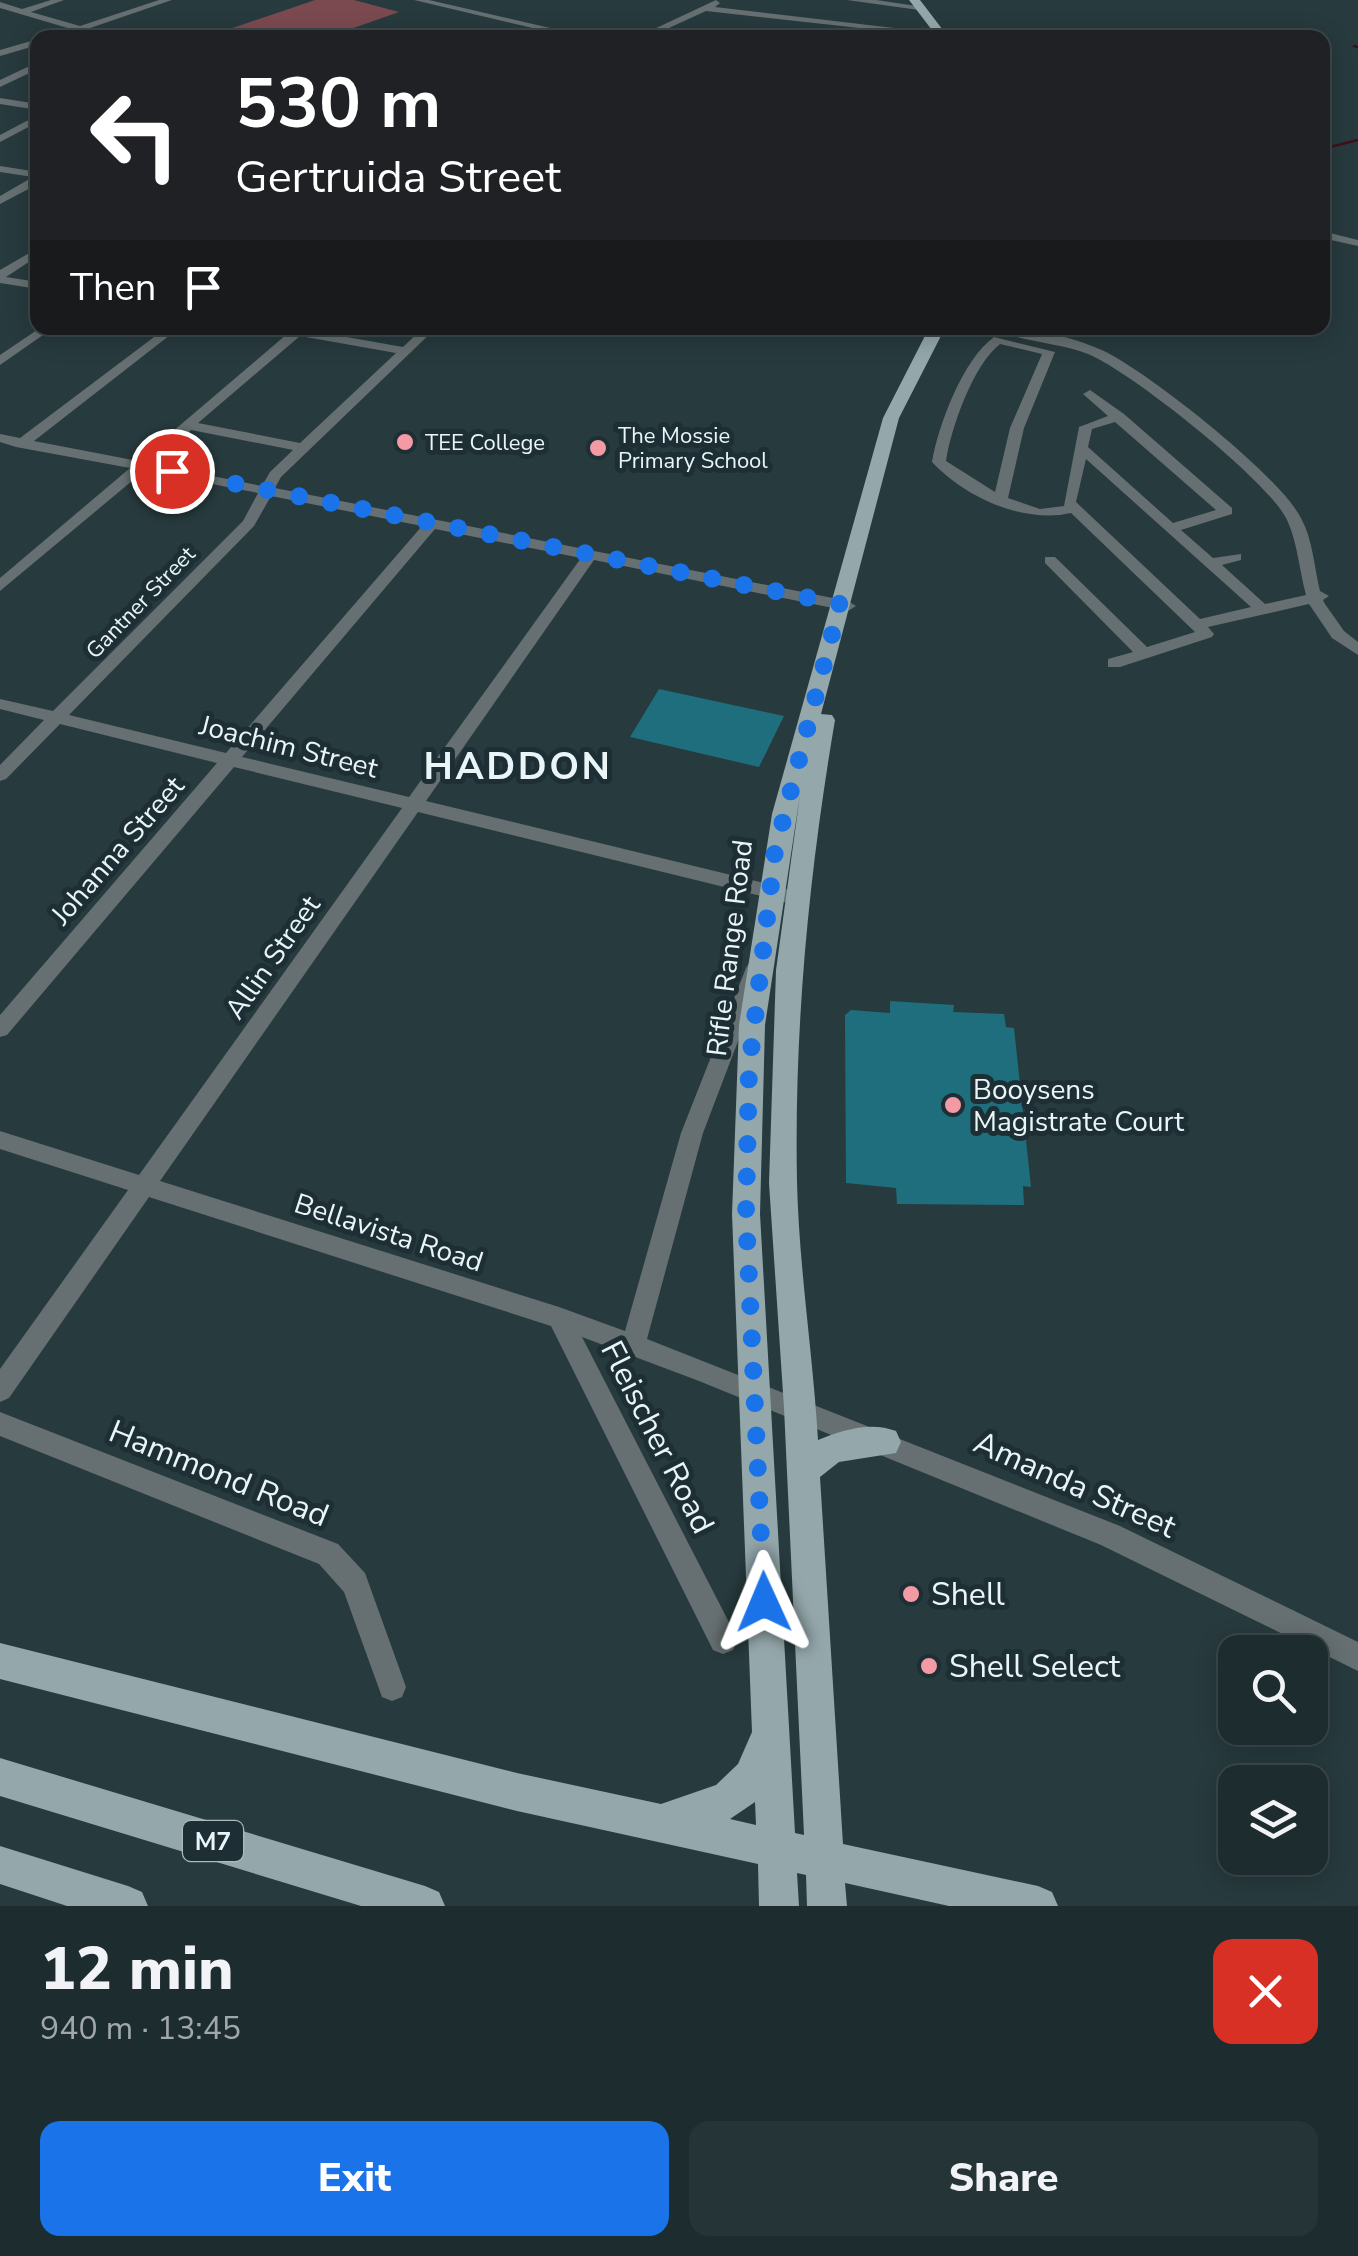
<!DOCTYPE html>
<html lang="en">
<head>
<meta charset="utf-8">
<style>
  body { margin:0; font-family:"Nunito Sans",sans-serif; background:#253436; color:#f1f3f6; height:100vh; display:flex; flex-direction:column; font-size:38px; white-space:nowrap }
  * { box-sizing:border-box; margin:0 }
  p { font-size:32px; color:#a0a7aa }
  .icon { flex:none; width:55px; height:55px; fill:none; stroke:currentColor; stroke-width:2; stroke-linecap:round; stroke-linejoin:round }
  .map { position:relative; height:1906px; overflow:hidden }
  .side { display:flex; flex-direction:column; background:#1d2c2e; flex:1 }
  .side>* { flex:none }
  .banner { position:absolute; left:30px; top:30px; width:1300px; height:305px; border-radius:20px; box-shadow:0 5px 25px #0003,0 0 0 2px #3b484a; background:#202124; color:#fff; overflow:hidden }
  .controls { position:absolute; left:1218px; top:1635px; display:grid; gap:20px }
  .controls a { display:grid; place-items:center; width:110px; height:110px; border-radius:20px; background:#1d2c2e; box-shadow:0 5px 25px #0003,0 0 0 2px #3b484a; font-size:50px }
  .pin { position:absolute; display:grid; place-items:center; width:85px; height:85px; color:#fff; margin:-42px; border:5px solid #fff; border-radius:50%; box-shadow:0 2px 10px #0007 }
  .me { position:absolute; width:110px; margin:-55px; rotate:359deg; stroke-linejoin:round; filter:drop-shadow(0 0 8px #0008) }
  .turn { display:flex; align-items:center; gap:35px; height:210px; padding:0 40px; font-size:45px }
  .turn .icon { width:130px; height:130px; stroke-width:2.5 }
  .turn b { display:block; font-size:70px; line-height:85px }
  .then { display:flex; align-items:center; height:95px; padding:0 40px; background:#0003; gap:20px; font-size:38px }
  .round { display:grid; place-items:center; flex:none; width:105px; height:105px; border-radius:20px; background:#253436 }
  .overview { display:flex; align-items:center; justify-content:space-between; height:170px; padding:0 40px }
  h1 { font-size:60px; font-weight:800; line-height:75px }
  .cta { display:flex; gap:20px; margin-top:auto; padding:20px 40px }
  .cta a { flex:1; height:115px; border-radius:20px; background:#1a73e8; color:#fff; font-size:40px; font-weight:800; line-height:115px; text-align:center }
  .cta a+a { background:#253436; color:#f1f3f6 }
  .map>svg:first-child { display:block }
</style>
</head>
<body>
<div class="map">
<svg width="1358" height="1906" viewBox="0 0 1358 1906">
  <rect width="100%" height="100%" fill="#273a3e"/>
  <path fill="#7b4a50" d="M 315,0 L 354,0 L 399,12 L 328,37 L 206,37 Z"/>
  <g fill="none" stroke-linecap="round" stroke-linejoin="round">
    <path stroke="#410f1a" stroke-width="2.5" d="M 1354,46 L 1358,47
      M 1322,149 L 1358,140"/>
  </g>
  <path fill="#1f6e7d" d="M 659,689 L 784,716 L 759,767 L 630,737 Z
    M 890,1001 L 954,1005 L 953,1012 L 1004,1014 L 1006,1027 L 1014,1028 L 1031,1187 L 1023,1186 L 1024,1205 L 897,1204 L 896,1188 L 846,1183 L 845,1015 L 851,1010 L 890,1013 Z"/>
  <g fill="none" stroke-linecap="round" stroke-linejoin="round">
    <path fill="#666f71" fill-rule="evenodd" d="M 51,0 L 64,0 L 31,12 L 80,26 L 159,0 L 172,0 L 61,38 L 47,38 L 71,29 L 0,8 L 0,2 L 22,9 Z
      M 414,0 L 429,0 L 593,38 L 575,38 Z
      M 716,0 L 720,3 L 715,7 L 945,34 L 941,37 L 706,11 L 647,38 L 635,38 Z
      M 847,0 L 876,0 L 923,7 L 919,10 Z
      M 38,39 L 38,45 L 0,56 L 0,50 Z
      M 38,62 L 38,69 L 0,87 L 0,80 Z
      M 0,98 L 38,104 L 38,110 L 0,104 Z
      M 38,115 L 38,122 L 0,142 L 0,135 Z
      M 0,166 L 38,172 L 38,184 L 0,204 L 0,196 L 33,177 L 0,172 Z
      M 1322,231 L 1358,240 L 1358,246 L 1322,238 Z
      M 38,248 L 38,256 L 6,277 L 38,282 L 38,289 L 0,283 L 0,270 Z
      M 40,328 L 53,328 L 0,365 L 0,355 Z
      M 166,328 L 179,328 L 34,441 L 138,461 L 287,334 L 269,331 L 267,328 L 308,328 L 307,330 L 403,347 L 423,328 L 436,328 L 281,477 L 275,488 L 848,601 L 856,606 L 848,611 L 594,560 L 426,801 L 785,888 L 795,895 L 792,900 L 785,902 L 418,812 L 160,1181 L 559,1307 L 625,1331 L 681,1133 L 746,968 L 749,963 L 763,963 L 766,968 L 703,1133 L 647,1339 L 1120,1526 L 1358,1642 L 1358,1671 L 1101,1545 L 699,1381 L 582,1337 L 733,1630 L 737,1640 L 733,1650 L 723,1654 L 713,1650 L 551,1326 L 149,1197 L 9,1398 L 0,1402 L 0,1369 L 128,1190 L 0,1149 L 0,1131 L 139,1175 L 402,808 L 234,767 L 7,1035 L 0,1037 L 0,1015 L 217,763 L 60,724 L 6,779 L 0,781 L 0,765 L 44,720 L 0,709 L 0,699 L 53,711 L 243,521 L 258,493 L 144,471 L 0,591 L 0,578 L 130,468 L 16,447 L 0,442 L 0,434 L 20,438 ZM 300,336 L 396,353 L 300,443 L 198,423 ZM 191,430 L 293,450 L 270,472 L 262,486 L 152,464 ZM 271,496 L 422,526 L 226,753 L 69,715 L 254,526 ZM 435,529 L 581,558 L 409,797 L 242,757 Z
      M 993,328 C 1029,326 1071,336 1104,351 C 1149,373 1278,474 1301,518 C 1313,540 1314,567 1320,591 L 1329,596 L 1323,600 L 1325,604 L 1344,631 L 1358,642 L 1358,655 L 1332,638 L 1309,604 L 1208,627 L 1214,634 L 1212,637 L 1120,667 L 1108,667 L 1108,659 L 1133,652 L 1045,563 L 1045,557 L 1055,557 L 1147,647 L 1195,632 L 1071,513 C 1023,524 965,497 932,462 C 938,426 963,359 994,337 L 1055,352 L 1024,428 L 1008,498 L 1040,509 L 1064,506 L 1079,427 L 1108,416 L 1083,394 L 1090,390 L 1124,414 L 1232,508 L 1232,514 L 1181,530 L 1213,558 L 1241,554 L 1241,560 L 1222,565 L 1265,604 L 1306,595 C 1299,570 1298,544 1287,520 C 1269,481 1130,371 1088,354 C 1061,343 1014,341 993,328 ZM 1000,344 L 1042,354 L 1010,428 L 995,492 L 946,461 C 951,428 973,365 1000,344 ZM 1115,422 L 1216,510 L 1173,523 L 1088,447 L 1092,429 ZM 1086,459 L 1251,607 L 1200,619 L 1076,502 Z
      M 0,1412 L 338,1544 L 365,1573 L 406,1687 L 402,1697 L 392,1701 L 382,1697 L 344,1592 L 319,1564 L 0,1436 Z"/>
    <path fill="#94a7ab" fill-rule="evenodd" d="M 909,0 L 920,0 L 949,38 L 938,38 Z
      M 929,328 L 974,328 L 950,336 L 943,332 L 899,418 L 821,714 L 832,715 L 835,720 C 809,873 794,1027 797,1182 C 799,1268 813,1354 818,1440 C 842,1430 871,1421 896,1431 L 901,1442 L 896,1453 L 839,1462 L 820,1477 L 843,1844 L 1038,1886 L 1052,1892 L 1058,1906 L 949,1906 L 845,1883 L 847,1906 L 807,1906 L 806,1875 L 797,1873 L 799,1906 L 759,1906 L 758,1864 L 517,1811 L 0,1679 L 0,1643 L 517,1773 L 661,1804 L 716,1785 L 738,1764 L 752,1732 L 732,1214 L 739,1025 L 772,814 L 883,418 ZM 800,795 L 776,970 L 769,1183 L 784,1408 L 804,1835 L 795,1833 L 760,1214 L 765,1025 ZM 755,1802 L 756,1825 L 730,1819 Z
      M 0,1758 L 425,1886 L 439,1892 L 445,1906 L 361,1906 L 0,1796 Z
      M 0,1846 L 128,1886 L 142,1892 L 148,1906 L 67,1906 L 0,1884 Z"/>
  </g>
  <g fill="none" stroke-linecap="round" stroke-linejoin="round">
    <path stroke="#1a73e8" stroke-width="18" stroke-dasharray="0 32.4" d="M 172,471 L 840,604 L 775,851 L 749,1068 L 746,1214 L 764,1602"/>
  </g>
  <g fill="#f49aa5" stroke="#1d2f34" stroke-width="4">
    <circle cx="405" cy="442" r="10"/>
    <circle cx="598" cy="448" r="10"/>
    <circle cx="953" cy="1105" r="10"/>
    <circle cx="911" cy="1594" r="10"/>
    <circle cx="929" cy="1666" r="10"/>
  </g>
  <g text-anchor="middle" stroke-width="10" stroke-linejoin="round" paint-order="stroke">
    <g font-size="22" fill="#e9f5f7" stroke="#1d2f34" text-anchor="start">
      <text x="618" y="443">The Mossie<tspan x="618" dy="25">Primary School</tspan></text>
      <text x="425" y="450">TEE College</text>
    </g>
    <g font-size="22" fill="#e9f5f7" stroke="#1d2f34">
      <text transform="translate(140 602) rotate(-46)" y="8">Gantner Street</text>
    </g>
    <rect fill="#1d2f34" stroke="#acbabc" stroke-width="2.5" x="183" y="1821" width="60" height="40" rx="8"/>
    <g font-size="25" font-weight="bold" fill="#e9f5f7">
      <text x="213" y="1850">M7</text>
    </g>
    <g font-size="28" fill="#e9f5f7" stroke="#1d2f34">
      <text transform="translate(289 746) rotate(14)" y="10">Joachim Street</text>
      <text transform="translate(117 850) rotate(-49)" y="10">Johanna Street</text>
      <text transform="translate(729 948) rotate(-83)" y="10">Rifle Range Road</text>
      <text transform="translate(272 957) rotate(-55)" y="10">Allin Street</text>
      <text transform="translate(389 1232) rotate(18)" y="10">Bellavista Road</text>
    </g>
    <g font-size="28" fill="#e9f5f7" stroke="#1d2f34" text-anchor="start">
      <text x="973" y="1099">Booysens<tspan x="973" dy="32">Magistrate Court</tspan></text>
    </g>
    <g font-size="32" fill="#e9f5f7" stroke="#1d2f34">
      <text transform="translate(658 1437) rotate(63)" y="11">Fleischer Road</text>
      <text transform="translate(219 1473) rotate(22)" y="11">Hammond Road</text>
      <text transform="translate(1075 1484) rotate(24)" y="11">Amanda Street</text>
    </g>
    <g font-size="32" fill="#e9f5f7" stroke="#1d2f34" text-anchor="start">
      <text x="931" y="1605">Shell</text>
      <text x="949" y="1677">Shell Select</text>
    </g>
    <g font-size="38" font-weight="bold" letter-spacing="2.5" fill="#e9f5f7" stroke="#1d2f34">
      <text x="518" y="779">HADDON</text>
    </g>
  </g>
</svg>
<div class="controls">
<a><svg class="icon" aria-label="search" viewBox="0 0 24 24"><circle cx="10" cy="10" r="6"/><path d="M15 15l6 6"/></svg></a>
<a><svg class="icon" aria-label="layers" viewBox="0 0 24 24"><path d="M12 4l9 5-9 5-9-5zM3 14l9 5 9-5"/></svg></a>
</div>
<div class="pin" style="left:172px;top:471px;background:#d93025"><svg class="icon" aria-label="arrive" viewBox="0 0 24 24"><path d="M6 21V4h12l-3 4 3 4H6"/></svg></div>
<svg class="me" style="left:764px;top:1602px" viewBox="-20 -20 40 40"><path d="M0-17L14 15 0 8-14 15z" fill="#1a73e8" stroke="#fff" stroke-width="4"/></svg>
<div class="banner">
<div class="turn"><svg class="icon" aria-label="left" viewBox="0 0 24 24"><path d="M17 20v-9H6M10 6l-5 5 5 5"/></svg><div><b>530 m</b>Gertruida Street</div></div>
<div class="then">Then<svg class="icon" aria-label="arrive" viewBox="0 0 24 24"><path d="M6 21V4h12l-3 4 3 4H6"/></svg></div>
</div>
</div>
<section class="side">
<div class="overview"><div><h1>12 min</h1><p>940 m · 13:45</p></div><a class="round" style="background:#d93025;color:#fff"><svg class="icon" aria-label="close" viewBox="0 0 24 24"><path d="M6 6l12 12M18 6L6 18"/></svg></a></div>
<div class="cta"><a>Exit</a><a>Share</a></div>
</section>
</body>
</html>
